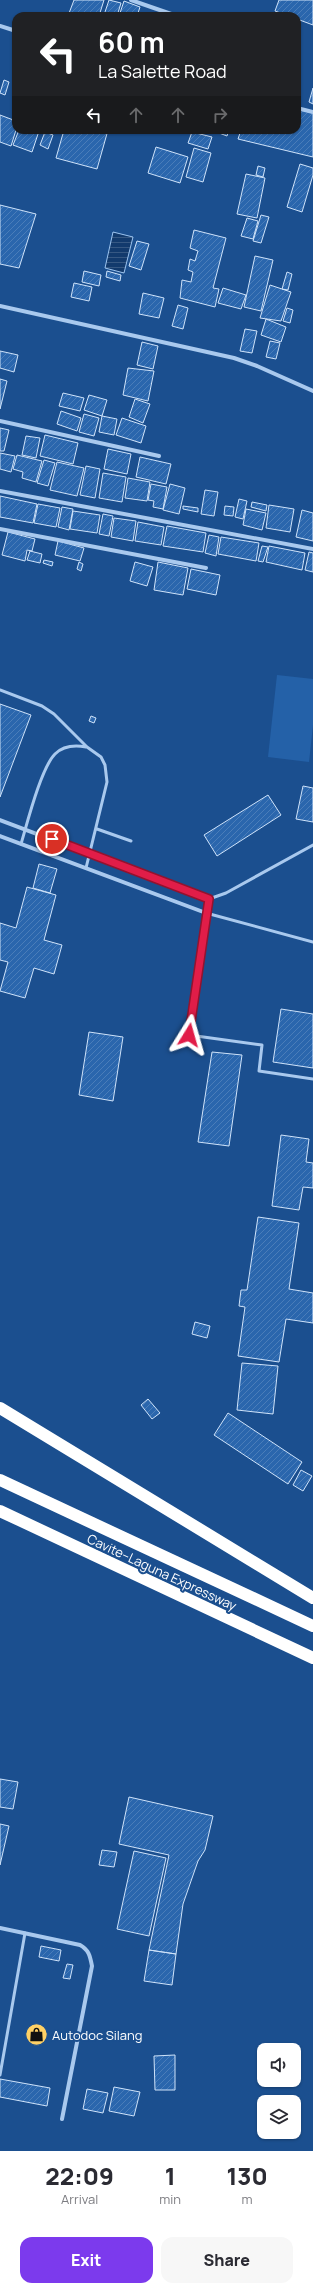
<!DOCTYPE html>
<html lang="en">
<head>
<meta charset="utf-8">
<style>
  body { margin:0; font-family:Manrope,sans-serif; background:#f7f7f7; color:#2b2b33; height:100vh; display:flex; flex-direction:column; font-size:15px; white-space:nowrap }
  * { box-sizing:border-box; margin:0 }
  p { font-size:13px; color:#7c7c81 }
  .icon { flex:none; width:22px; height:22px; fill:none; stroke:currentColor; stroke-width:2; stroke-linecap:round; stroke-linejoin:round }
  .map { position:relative; height:2151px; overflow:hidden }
  .panel { display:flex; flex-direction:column; background:#fff; flex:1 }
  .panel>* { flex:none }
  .hud { position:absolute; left:12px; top:12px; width:289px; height:122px; border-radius:12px; box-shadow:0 1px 3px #0004; background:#202124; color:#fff; overflow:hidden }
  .controls { position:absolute; left:257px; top:2043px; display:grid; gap:8px }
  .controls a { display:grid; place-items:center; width:44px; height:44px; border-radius:8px; background:#fff; box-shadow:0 1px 3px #0004; font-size:20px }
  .pin { position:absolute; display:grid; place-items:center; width:34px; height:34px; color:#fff; margin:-17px; border:2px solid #fff; border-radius:50%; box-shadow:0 1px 4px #0007 }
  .me { position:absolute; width:44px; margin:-22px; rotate:8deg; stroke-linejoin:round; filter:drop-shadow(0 0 3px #0008) }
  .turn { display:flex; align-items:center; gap:14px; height:84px; padding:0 20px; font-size:18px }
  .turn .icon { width:52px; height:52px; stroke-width:2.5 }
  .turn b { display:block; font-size:28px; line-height:34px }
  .lanes { display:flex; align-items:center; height:38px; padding:0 20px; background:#0003; justify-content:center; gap:20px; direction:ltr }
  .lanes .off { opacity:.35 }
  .eta { display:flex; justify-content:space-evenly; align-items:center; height:68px; text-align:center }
  .eta b { font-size:24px; font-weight:800; line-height:28px }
  .action { display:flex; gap:8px; margin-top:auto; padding:8px 20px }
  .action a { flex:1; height:46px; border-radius:12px; background:#7c3aed; color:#fff; font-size:16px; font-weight:800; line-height:46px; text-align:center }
  .action a+a { background:#f7f7f7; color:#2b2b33 }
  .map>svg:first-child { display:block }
</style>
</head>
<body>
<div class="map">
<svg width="313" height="2151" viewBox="0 0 313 2151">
  <defs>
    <pattern id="water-rules" width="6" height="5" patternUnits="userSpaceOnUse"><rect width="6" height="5" fill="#123a6d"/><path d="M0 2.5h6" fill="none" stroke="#365883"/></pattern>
    <pattern id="building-hatch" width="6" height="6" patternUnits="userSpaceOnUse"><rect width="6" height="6" fill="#2a66ad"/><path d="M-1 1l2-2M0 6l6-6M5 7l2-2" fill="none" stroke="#4a7db9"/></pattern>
  </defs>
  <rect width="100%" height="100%" fill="#1b4f8f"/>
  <path fill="#2461a8" d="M 277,675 L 313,679 L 313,725 L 309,762 L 268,757 Z"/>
  <path fill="url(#water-rules)" stroke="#9cc4f0" d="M 113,232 L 133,237 L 124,273 L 105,268 Z"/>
  <path fill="url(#building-hatch)" stroke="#cfe3fa" d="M 74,0 L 104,0 L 99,16 L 68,16 Z
    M 109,0 L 121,3 L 117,16 L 104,15 Z
    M 279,0 L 313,0 L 313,25 L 297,19 L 297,16 L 289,16 L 275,11 Z
    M 124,1 L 140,7 L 137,16 L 119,16 Z
    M 4,80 L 9,82 L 5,95 L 0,93 Z
    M 313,88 L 313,104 L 309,102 Z
    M 297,109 L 313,113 L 313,157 L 238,139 L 241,130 L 297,130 Z
    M 0,115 L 16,121 L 16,130 L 11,146 L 0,142 Z
    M 19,130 L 39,131 L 32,152 L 13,145 Z
    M 64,130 L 108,130 L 97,169 L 56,158 Z
    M 211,130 L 229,130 L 227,136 Z
    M 45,132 L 53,135 L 48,149 L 40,145 Z
    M 192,132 L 212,137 L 208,149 L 188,143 Z
    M 156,147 L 188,157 L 180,183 L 148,173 Z
    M 194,148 L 211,153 L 203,182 L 186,177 Z
    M 300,164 L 313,168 L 313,175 L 302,212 L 287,207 Z
    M 258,166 L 265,168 L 263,177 L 256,175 Z
    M 246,174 L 265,178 L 257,218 L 237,214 Z
    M 0,205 L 36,214 L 19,268 L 0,264 Z
    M 261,215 L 269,217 L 261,243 L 253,241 Z
    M 247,218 L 258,221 L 253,239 L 241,236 Z
    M 194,230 L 226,238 L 213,288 L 219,289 L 215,307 L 180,298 L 182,280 L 191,282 L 193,272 L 188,270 L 190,259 L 195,261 L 198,251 L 190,248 Z
    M 137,241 L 149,244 L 141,270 L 129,266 Z
    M 255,256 L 273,260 L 261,311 L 244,307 Z
    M 84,271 L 101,275 L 99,286 L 82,282 Z
    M 107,271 L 121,275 L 120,281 L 106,277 Z
    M 287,272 L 292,274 L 288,290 L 282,289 Z
    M 74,283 L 92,287 L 89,301 L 71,297 Z
    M 270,285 L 291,292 L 281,321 L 260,318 Z
    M 223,288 L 246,295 L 241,309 L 218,303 Z
    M 143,293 L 164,298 L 159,318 L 139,314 Z
    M 178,305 L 188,308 L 183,329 L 172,326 Z
    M 287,308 L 293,310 L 290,323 L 283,321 Z
    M 266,319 L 286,327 L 281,342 L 261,335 Z
    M 245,329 L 257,331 L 252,353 L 240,351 Z
    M 270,341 L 280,343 L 276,359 L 266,357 Z
    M 142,342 L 158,346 L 153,369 L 137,365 Z
    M 0,351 L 18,355 L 14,372 L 0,368 Z
    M 128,368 L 154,371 L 148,401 L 123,395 Z
    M 0,379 L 7,381 L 0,409 Z
    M 63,393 L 84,398 L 80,411 L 59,406 Z
    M 89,395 L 107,400 L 102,416 L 84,410 Z
    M 135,399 L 150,404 L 143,423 L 129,417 Z
    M 61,411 L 81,418 L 77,431 L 57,424 Z
    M 84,414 L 99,418 L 94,436 L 79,432 Z
    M 102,416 L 117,419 L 114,435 L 99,432 Z
    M 122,418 L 146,426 L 141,443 L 116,435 Z
    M 0,428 L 9,430 L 4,451 L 0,451 Z
    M 45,435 L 78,443 L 73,464 L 40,456 Z
    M 26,436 L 40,438 L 36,458 L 22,455 Z
    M 108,449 L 131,454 L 127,474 L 104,469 Z
    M 0,453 L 15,456 L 11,472 L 0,469 Z
    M 17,455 L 42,461 L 36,482 L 22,478 L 23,472 L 13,469 Z
    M 140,457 L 171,464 L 166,484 L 136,477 Z
    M 44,460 L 55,463 L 48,486 L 37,483 Z
    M 57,462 L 84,468 L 77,496 L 50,490 Z
    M 86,466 L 100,469 L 95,498 L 80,495 Z
    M 103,473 L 126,477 L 122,502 L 99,498 Z
    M 128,478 L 150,482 L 147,501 L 125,498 Z
    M 151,484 L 167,487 L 163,509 L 153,507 L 154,501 L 148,500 Z
    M 170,484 L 185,488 L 179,514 L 163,510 Z
    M 205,490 L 218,492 L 214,516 L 201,514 Z
    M 0,496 L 37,504 L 33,523 L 0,517 Z
    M 239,499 L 247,501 L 243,519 L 235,517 Z
    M 252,502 L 267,505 L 266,511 L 251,507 Z
    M 38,504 L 60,508 L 56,527 L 34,523 Z
    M 269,505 L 294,509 L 290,532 L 266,528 Z
    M 183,506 L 198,508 L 198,512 L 183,509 Z
    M 225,506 L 234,507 L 233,516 L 224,515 Z
    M 62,507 L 73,509 L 69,530 L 58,527 Z
    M 246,509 L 266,513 L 262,530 L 243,525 Z
    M 302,510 L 313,513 L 313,541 L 296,537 Z
    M 73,511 L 100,515 L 97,533 L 70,529 Z
    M 103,514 L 113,516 L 109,536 L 99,534 Z
    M 114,518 L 136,521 L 133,541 L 111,537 Z
    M 138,522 L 164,527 L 161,545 L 135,541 Z
    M 167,526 L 206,533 L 203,552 L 163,546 Z
    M 8,532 L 35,539 L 32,551 L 27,550 L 25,561 L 2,555 Z
    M 209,535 L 219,537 L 216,556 L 205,553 Z
    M 221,537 L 259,543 L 256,561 L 218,554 Z
    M 58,541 L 84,548 L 80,561 L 55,555 Z
    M 262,546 L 268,547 L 263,562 L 258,561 Z
    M 269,546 L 305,553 L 302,570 L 266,562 Z
    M 30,551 L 42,554 L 40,563 L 27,560 Z
    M 309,552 L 313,553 L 313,572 L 305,570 Z
    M 44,560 L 53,562 L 52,566 L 43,563 Z
    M 79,562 L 83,564 L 81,571 L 77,569 Z
    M 135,562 L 153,567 L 147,586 L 130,581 Z
    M 158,562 L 188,568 L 183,595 L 154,590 Z
    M 191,569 L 220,575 L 216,595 L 187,589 Z
    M 0,704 L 31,715 L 0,797 Z
    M 91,716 L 96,718 L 94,723 L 89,721 Z
    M 303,786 L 313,788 L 313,822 L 296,819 Z
    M 268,795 L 281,815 L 217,856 L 204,835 Z
    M 39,864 L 57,869 L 50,893 L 33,888 Z
    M 27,887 L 56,895 L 44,940 L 62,945 L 54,974 L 34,968 L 25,998 L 0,991 L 8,962 L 0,960 L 0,923 L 16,928 Z
    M 281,1009 L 313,1014 L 313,1068 L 273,1062 Z
    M 89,1032 L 123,1037 L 113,1101 L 79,1095 Z
    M 212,1052 L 242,1055 L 229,1146 L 198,1142 Z
    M 281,1135 L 309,1139 L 306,1162 L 313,1163 L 313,1188 L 303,1187 L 299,1210 L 272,1206 Z
    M 258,1217 L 299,1223 L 289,1289 L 313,1293 L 313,1323 L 286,1319 L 279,1362 L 238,1356 L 245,1307 L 239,1306 L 241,1290 L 247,1290 Z
    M 195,1322 L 210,1326 L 207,1338 L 192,1334 Z
    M 242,1363 L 278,1366 L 273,1414 L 237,1410 Z
    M 148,1399 L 160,1413 L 152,1419 L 141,1405 Z
    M 228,1413 L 302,1462 L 288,1484 L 214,1435 Z
    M 301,1470 L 312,1476 L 303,1491 L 293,1485 Z
    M 0,1779 L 18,1782 L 13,1809 L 0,1807 Z
    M 129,1797 L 213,1816 L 205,1850 L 198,1861 L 183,1904 L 176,1954 L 149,1950 L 169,1855 L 119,1844 Z
    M 0,1824 L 9,1826 L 0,1865 Z
    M 102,1850 L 117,1852 L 114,1867 L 99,1865 Z
    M 134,1851 L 166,1858 L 149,1936 L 117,1929 Z
    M 41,1946 L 61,1950 L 59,1961 L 39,1957 Z
    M 149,1950 L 176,1954 L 172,1985 L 144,1981 Z
    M 67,1964 L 73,1965 L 70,1979 L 63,1978 Z
    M 175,2055 L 175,2090 L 155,2090 L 154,2056 Z
    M 0,2079 L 50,2088 L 47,2106 L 0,2097 Z
    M 114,2087 L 140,2092 L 134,2116 L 109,2111 Z
    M 87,2089 L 108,2093 L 103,2113 L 83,2109 Z"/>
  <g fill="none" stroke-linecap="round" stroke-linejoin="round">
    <path stroke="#a9c9ee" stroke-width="3" d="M 0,690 L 42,706 L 54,714 L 87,747 L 101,757 L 105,765 L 107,782 L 86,868
      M 97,829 L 131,841
      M 21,844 C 27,824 41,768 55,754 C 63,746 75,745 86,747
      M 209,899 L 226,893 L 313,845
      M 313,942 L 206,913 L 189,1035 L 262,1045 L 259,1071 L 313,1079
      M 0,2075 L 25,1933"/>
    <path stroke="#a9c9ee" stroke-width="4" d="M 131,0 L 177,16
      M 0,26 L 16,31
      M 297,108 L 313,112
      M 0,306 L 234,358 L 257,366 L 313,391
      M 0,421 L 159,456
      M 0,491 L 313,549
      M 0,529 L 206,568
      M 0,820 L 209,899 L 206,913 L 0,836
      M 0,1928 L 80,1945 C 89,1950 90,1956 92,1966 L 62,2119"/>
    <path stroke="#fff" stroke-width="12" d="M 0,1408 L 313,1598
      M 0,1480 L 313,1626
      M 0,1511 L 313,1658"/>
  </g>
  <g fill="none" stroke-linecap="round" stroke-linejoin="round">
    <defs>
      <path id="route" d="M 52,839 L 209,899 L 189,1035"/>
    </defs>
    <use href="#route" stroke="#92132f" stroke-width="10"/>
    <use href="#route" stroke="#e11d48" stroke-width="7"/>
  </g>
  <defs>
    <symbol id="shop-disc" viewBox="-11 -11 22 22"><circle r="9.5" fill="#ffd166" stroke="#1b4f8f"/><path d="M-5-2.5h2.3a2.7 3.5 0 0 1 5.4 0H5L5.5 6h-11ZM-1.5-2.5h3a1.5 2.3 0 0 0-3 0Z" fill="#111"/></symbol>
  </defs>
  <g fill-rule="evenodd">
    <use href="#shop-disc" x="24" y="2022" width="25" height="25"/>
  </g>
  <g text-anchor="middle" stroke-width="4" stroke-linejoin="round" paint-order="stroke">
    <g font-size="13" fill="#fff" stroke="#1b4f8f">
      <text transform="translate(162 1572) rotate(25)" y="5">Cavite–Laguna Expressway</text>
    </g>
    <g font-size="13" fill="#fff" stroke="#1b4f8f" text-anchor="start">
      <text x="52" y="2040">Autodoc Silang</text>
    </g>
  </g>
</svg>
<div class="controls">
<a><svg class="icon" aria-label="sound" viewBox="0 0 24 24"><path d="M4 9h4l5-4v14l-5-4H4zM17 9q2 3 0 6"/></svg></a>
<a><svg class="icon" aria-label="layers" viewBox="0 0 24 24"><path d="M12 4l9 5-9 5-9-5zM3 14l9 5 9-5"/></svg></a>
</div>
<div class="pin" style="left:52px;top:839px;background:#d93025"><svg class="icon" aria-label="arrive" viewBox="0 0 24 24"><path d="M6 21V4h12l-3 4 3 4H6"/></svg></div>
<svg class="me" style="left:189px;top:1035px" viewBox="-20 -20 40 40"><path d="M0-17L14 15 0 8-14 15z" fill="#e11d48" stroke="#fff" stroke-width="4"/></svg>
<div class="hud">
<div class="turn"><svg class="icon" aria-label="left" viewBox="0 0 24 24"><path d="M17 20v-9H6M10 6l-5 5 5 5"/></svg><div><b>60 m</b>La Salette Road</div></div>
<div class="lanes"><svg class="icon" aria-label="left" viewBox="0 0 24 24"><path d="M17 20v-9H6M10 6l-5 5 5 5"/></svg><svg class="icon off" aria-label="ahead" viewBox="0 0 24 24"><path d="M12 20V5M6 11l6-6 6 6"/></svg><svg class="icon off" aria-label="ahead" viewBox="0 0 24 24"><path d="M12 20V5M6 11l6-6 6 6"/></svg><svg class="icon off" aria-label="right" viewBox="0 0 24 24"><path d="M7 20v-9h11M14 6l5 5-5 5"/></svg></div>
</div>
</div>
<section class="panel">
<div class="eta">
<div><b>22:09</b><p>Arrival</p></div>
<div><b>1</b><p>min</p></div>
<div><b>130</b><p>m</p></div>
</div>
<div class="action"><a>Exit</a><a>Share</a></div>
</section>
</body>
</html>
